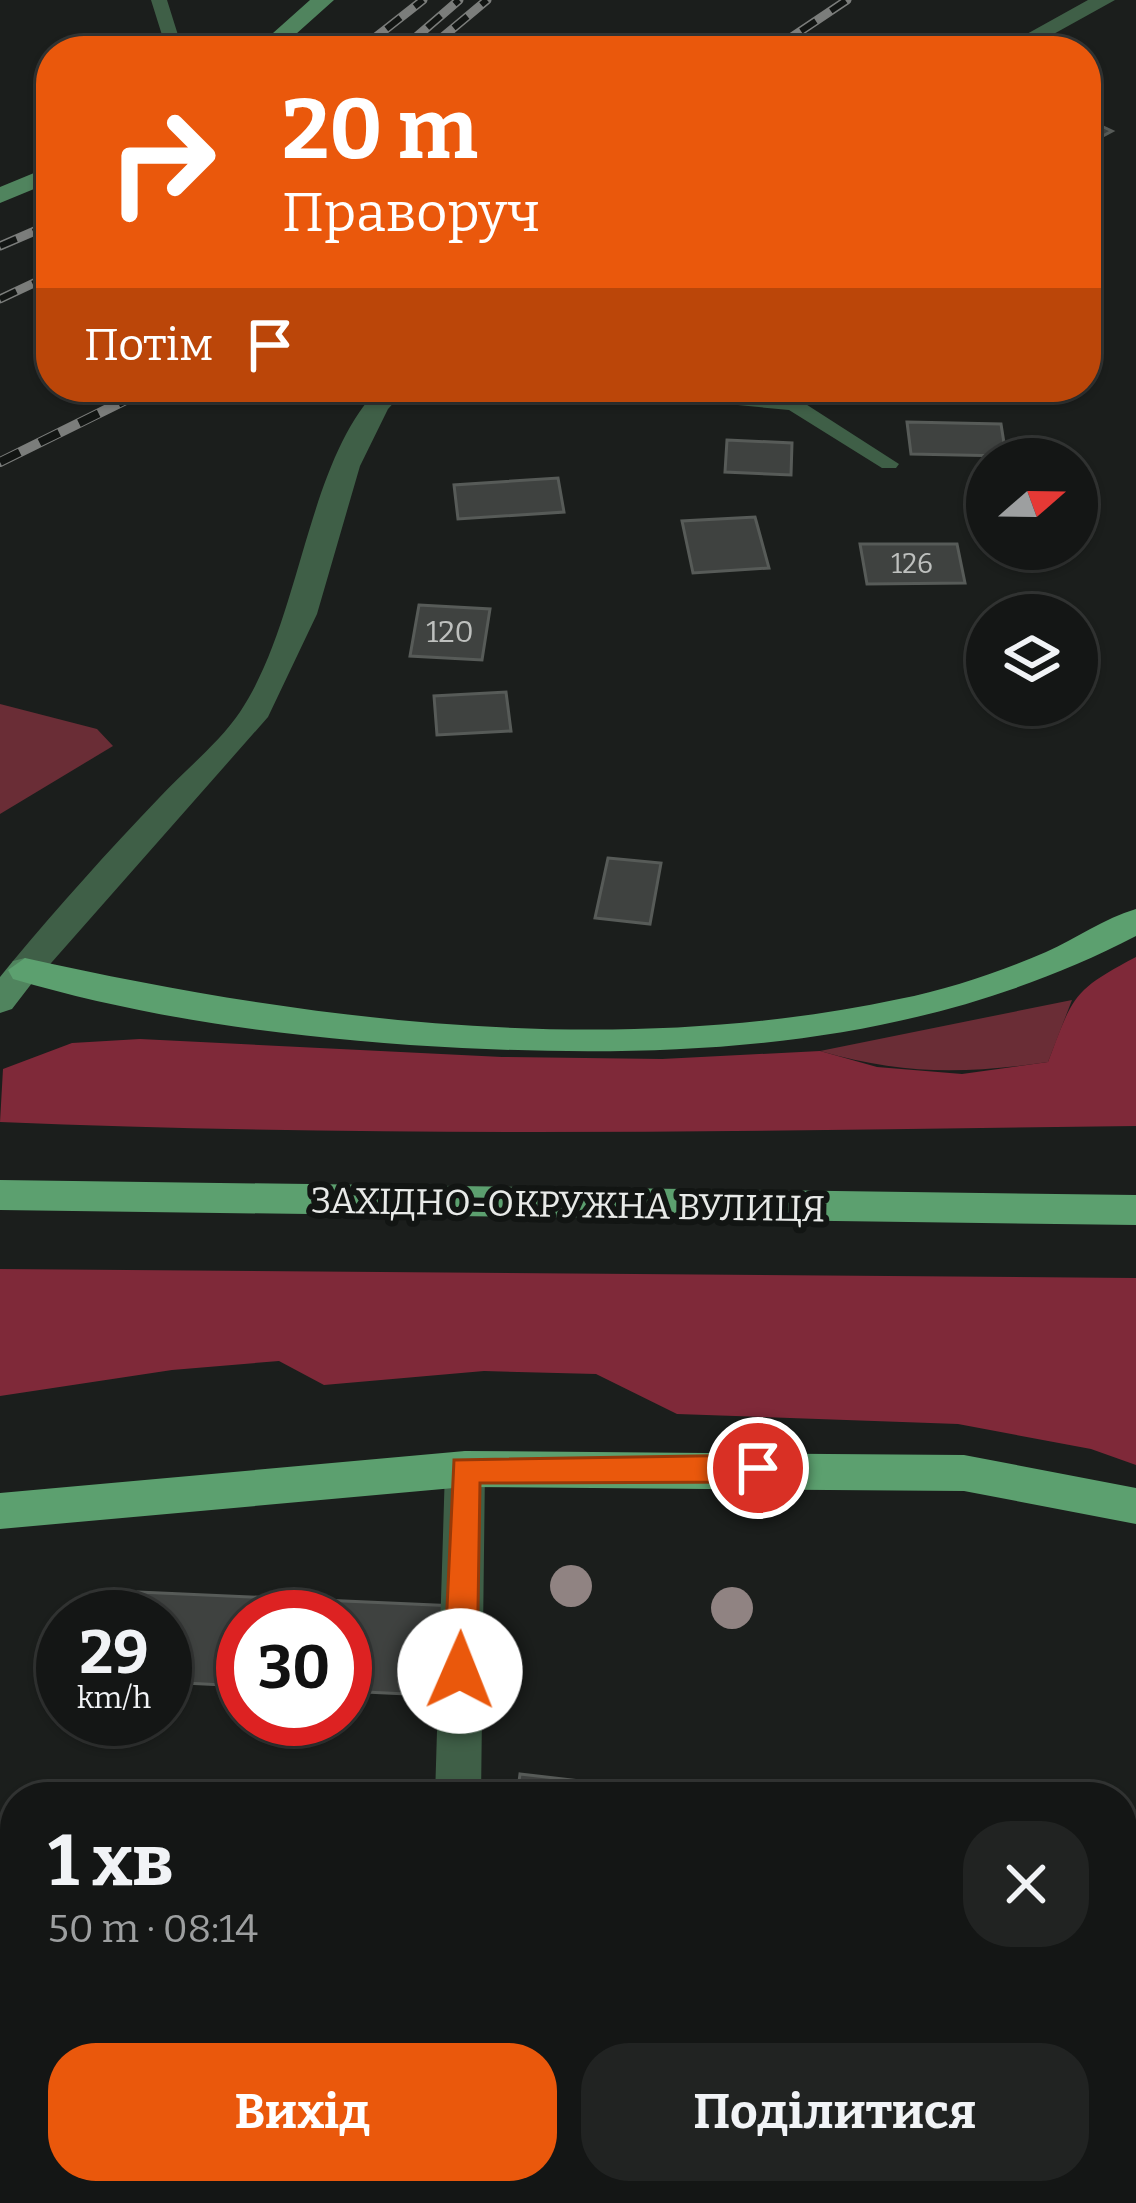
<!DOCTYPE html>
<html lang="uk">
<head>
<meta charset="utf-8">
<style>
  body { margin:0; font-family:Bitter,serif; background:#212322; color:#f1f3f6; height:100vh; display:flex; flex-direction:column; font-size:45px; white-space:nowrap }
  * { box-sizing:border-box; margin:0 }
  p { font-size:39px; color:#9d9fa0 }
  .icon { flex:none; width:66px; height:66px; fill:none; stroke:currentColor; stroke-width:2; stroke-linecap:round; stroke-linejoin:round }
  .map { position:relative; flex:1; overflow:hidden }
  .sheet { position:absolute; left:0px; top:1782px; width:1137px; height:423px; display:flex; flex-direction:column; background:#141615; border-radius:48px 48px 0 0; box-shadow:0 3px 9px #0004,0 0 0 3px #333534 }
  .sheet>* { flex:none }
  .guide { position:absolute; left:36px; top:36px; width:1065px; height:366px; border-radius:48px; box-shadow:0 3px 9px #0004,0 0 0 3px #333534; background:#ea580c; color:#fff; overflow:hidden }
  .needle { width:78px; rotate:70deg }
  .controls { position:absolute; left:966px; top:438px; display:grid; gap:24px }
  .controls a { display:grid; place-items:center; width:132px; height:132px; border-radius:50%; background:#141615; box-shadow:0 3px 9px #0004,0 0 0 3px #333534; font-size:60px }
  .speed { position:absolute; left:36px; top:1590px; display:flex; gap:24px; font-size:60px; font-weight:700; text-align:center }
  .speed>* { display:grid; place-content:center; width:156px; height:156px; border-radius:50%; background:#141615; box-shadow:0 3px 9px #0004,0 0 0 3px #333534; line-height:1 }
  .speed small { font-size:30px; font-weight:400 }
  .speed .limit { border:18px solid #d22; background:#fff; color:#111 }
  .pin { position:absolute; display:grid; place-items:center; width:102px; height:102px; color:#fff; margin:-51px; border:6px solid #fff; border-radius:50%; box-shadow:0 3px 12px #0007 }
  .me { position:absolute; width:132px; margin:-66px; rotate:1deg; stroke-linejoin:round; filter:drop-shadow(0 0 9px #0008) }
  .turn { display:flex; align-items:center; gap:42px; height:252px; padding:0 48px; font-size:54px }
  .turn .icon { width:156px; height:156px; stroke-width:2.5 }
  .turn b { display:block; font-size:84px; line-height:102px }
  .then { display:flex; align-items:center; height:114px; padding:0 48px; background:#0003; gap:24px; font-size:45px }
  .round { display:grid; place-items:center; flex:none; width:126px; height:126px; border-radius:48px; background:#212322 }
  .overview { display:flex; align-items:center; justify-content:space-between; height:204px; padding:0 48px }
  h1 { font-size:72px; font-weight:700; line-height:90px }
  .cta { display:flex; gap:24px; margin-top:auto; padding:24px 48px }
  .cta a { flex:1; height:138px; border-radius:48px; background:#ea580c; color:#fff; font-size:48px; font-weight:700; line-height:138px; text-align:center }
  .cta a+a { background:#212322; color:#f1f3f6 }
  .map>svg:first-child { display:block }
</style>
</head>
<body>
<div class="map">
<svg width="1136" height="2203" viewBox="0 0 1136 2203">
  <rect width="100%" height="100%" fill="#1b1e1c"/>
  <path fill="#6a2d36" d="M 0,704 L 97,729 L 113,746 L 0,814 Z
    M 1072,1000 L 1048,1062 C 964,1074 903,1075 820,1051 Z"/>
  <path fill="#7f2939" d="M 1136,957 L 1136,1126 C 758,1131 378,1138 0,1122 L 3,1069 L 72,1043 L 140,1039 L 502,1057 L 662,1059 L 820,1051 L 877,1067 L 962,1074 L 1048,1062 C 1073,997 1071,991 1136,957 Z
    M 0,1269 L 1136,1278 L 1136,1465 L 1091,1449 L 958,1424 L 677,1414 L 596,1374 L 484,1371 L 324,1385 L 279,1361 L 172,1370 L 0,1396 Z"/>
  <path fill="#3f4240" stroke="#575b58" stroke-width="3" d="M 1086,119 L 1112,131 L 1086,145 Z
    M 907,422 L 1001,424 L 1006,456 L 911,454 Z
    M 727,440 L 792,443 L 791,475 L 725,472 Z
    M 558,478 L 564,512 L 458,519 L 454,485 Z
    M 755,517 L 769,568 L 693,573 L 682,521 Z
    M 860,544 L 957,544 L 965,583 L 867,584 Z
    M 419,605 L 490,609 L 482,660 L 410,656 Z
    M 506,692 L 511,731 L 437,735 L 434,696 Z
    M 608,858 L 661,863 L 650,924 L 595,918 Z
    M 138,1592 L 456,1606 L 448,1696 L 345,1691 L 345,1617 L 243,1617 L 243,1686 L 165,1682 L 165,1617 L 134,1617 Z
    M 520,1774 L 589,1782 L 587,1797 L 517,1797 Z
    M 649,1782 L 691,1785 L 691,1797 L 649,1797 Z"/>
  <g fill="none" stroke-linecap="round" stroke-linejoin="round">
    <path fill="#3f5f47" fill-rule="evenodd" d="M 151,0 L 167,0 L 183,51 L 167,51 Z
      M 603,387 L 673,387 L 801,401 L 899,464 L 896,468 L 882,468 L 789,410 L 613,393 Z"/>
    <path fill="#3f5f47" fill-rule="evenodd" d="M 1088,0 L 1115,0 L 1023,51 L 996,51 Z
      M 380,387 L 408,387 L 388,409 L 360,466 L 317,614 L 268,717 L 37,979 L 13,979 L 8,970 L 13,961 C 60,905 108,851 159,798 C 185,770 219,743 240,712 C 302,619 306,461 380,387 Z
      M 465,1451 L 479,1457 L 485,1469 L 481,1797 L 435,1797 L 445,1469 L 451,1457 Z
      M 427,2190 L 477,2190 L 477,2203 L 427,2203 Z"/>
    <path fill="#50845e" fill-rule="evenodd" d="M 310,0 L 334,0 L 277,51 L 253,51 Z
      M 51,166 L 51,182 L 0,203 L 0,187 Z
      M 25,958 L 42,970 L 12,1009 L 0,1013 L 0,977 L 13,961 Z"/>
    <path fill="#5ca06f" fill-rule="evenodd" d="M 1136,909 L 1136,936 C 924,1046 697,1059 462,1048 C 311,1040 159,1022 13,979 L 8,970 L 25,958 C 307,1021 612,1060 899,999 C 949,989 999,972 1046,952 C 1076,939 1104,918 1136,909 Z
      M 0,1180 L 1136,1195 L 1136,1225 L 0,1210 Z
      M 465,1451 L 964,1455 L 1136,1488 L 1136,1524 L 964,1491 L 465,1487 L 0,1529 L 0,1493 Z"/>
    <defs>
      <path id="rail-far1" d="M 358,51 L 423,0
        M 400,51 L 459,0
        M 426,51 L 487,0
        M 771,51 L 847,0
        M 0,246 L 51,224
        M 0,299 L 51,275"/>
      <path id="rail" d="M 0,462 L 152,387"/>
    </defs>
    <use href="#rail-far1" stroke="#7b7d7b" stroke-width="9"/>
    <use href="#rail" stroke="#7b7d7b" stroke-width="10"/>
    <use href="#rail-far1" stroke="#121513" stroke-width="6" stroke-dasharray="18" stroke-linecap="butt"/>
    <use href="#rail" stroke="#121513" stroke-width="8" stroke-dasharray="22" stroke-linecap="butt"/>
  </g>
  <g fill="#908382">
    <circle cx="571" cy="1586" r="21"/>
    <circle cx="732" cy="1608" r="21"/>
  </g>
  <path fill="#ea580c" stroke="#983908" stroke-width="3" d="M 758,1455 L 774,1468 L 758,1482 L 480,1483 L 477,1671 L 472,1681 L 460,1686 L 448,1681 L 444,1671 L 454,1460 Z"/>
  <g text-anchor="middle" stroke-width="12" stroke-linejoin="round" paint-order="stroke">
    <g font-size="27" fill="#bec0be">
      <text x="912" y="573">126</text>
    </g>
    <g font-size="30" fill="#bec0be">
      <text x="450" y="642">120</text>
    </g>
    <g font-size="36" fill="#e8eae8" stroke="#121513">
      <text transform="translate(568 1204) rotate(1)" y="13">ЗАХІДНО-ОКРУЖНА ВУЛИЦЯ</text>
    </g>
  </g>
</svg>
<div class="controls">
<a><svg class="needle" viewBox="-14 -14 28 28"><path d="M0-13l5 13h-10z" fill="#e53935"/><path d="M0 13l5-13h-10z" fill="#9d9fa0"/></svg></a>
<a><svg class="icon" aria-label="layers" viewBox="0 0 24 24"><path d="M12 4l9 5-9 5-9-5zM3 14l9 5 9-5"/></svg></a>
</div>
<div class="speed"><div>29<small>km/h</small></div><div class="limit">30</div></div>
<div class="pin" style="left:758px;top:1468px;background:#d93025"><svg class="icon" aria-label="arrive" viewBox="0 0 24 24"><path d="M6 21V4h12l-3 4 3 4H6"/></svg></div>
<svg class="me" style="left:460px;top:1671px" viewBox="-20 -20 40 40"><circle r="19" fill="#fff"/><path d="M0-13L10 11 0 6-10 11z" fill="#ea580c"/></svg>
<div class="guide">
<div class="turn"><svg class="icon" aria-label="right" viewBox="0 0 24 24"><path d="M7 20v-9h11M14 6l5 5-5 5"/></svg><div><b>20 m</b>Праворуч</div></div>
<div class="then">Потім<svg class="icon" aria-label="arrive" viewBox="0 0 24 24"><path d="M6 21V4h12l-3 4 3 4H6"/></svg></div>
</div>
<section class="sheet">
<div class="overview"><div><h1>1 хв</h1><p>50 m · 08:14</p></div><a class="round"><svg class="icon" aria-label="close" viewBox="0 0 24 24"><path d="M6 6l12 12M18 6L6 18"/></svg></a></div>
<div class="cta"><a>Вихід</a><a>Поділитися</a></div>
</section>
</div>
</body>
</html>
